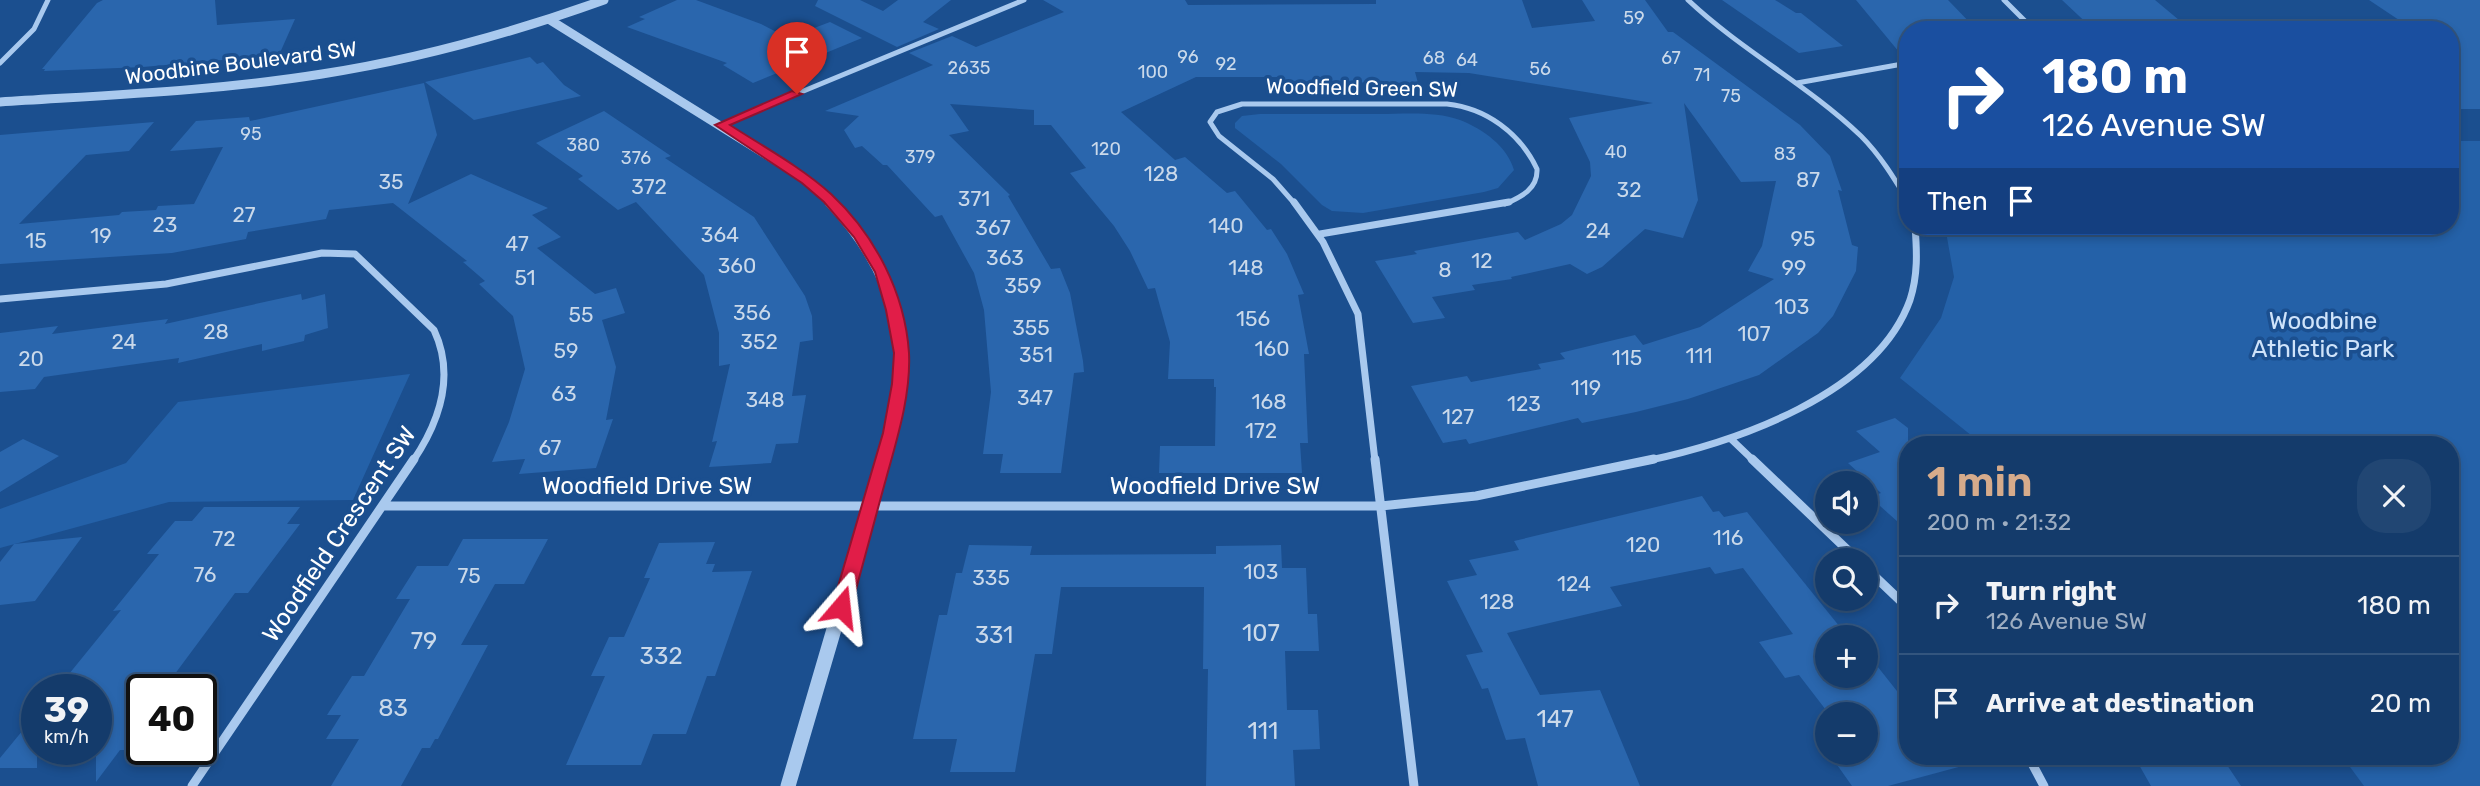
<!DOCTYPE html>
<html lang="en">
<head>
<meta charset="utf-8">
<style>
  body { margin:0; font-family:Rubik,sans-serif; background:#214673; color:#f1f3f6; height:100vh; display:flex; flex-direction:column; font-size:26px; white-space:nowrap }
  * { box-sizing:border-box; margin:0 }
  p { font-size:23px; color:#9dadc1 }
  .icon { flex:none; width:38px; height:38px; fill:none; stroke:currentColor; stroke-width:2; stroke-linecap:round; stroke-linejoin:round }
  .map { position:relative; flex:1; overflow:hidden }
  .side { position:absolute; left:1899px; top:436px; width:560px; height:329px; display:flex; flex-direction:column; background:#143b6b; border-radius:28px; box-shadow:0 4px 10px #0003,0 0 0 2px #33557e }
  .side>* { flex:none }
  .banner { position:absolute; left:1899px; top:21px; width:560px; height:214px; border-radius:28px; box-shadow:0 4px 10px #0003,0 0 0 2px #33557e; background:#1a4fa0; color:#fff; overflow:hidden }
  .controls { position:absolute; left:1815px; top:471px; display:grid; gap:14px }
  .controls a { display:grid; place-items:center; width:63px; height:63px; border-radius:50%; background:#143b6b; box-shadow:0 4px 10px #0003,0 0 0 2px #33557e; font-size:35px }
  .speed { position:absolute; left:21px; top:674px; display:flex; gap:14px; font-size:35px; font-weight:700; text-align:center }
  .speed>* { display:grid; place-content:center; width:91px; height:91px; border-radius:50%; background:#143b6b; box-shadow:0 4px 10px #0003,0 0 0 2px #33557e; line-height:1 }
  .speed small { font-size:18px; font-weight:400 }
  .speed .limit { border:4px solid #111; border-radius:10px; background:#fff; color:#111 }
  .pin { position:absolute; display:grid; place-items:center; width:60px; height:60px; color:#fff; margin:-72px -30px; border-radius:50% 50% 50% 0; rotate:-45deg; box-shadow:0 0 7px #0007 }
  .pin .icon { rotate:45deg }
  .me { position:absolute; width:77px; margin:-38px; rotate:17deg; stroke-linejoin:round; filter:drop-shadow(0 0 5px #0008) }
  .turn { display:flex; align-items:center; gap:24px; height:147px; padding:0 28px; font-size:32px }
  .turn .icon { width:91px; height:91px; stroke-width:2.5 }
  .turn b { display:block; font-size:49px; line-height:60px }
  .then { display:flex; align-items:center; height:66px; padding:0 28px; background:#0003; gap:14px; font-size:26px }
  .round { display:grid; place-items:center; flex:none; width:74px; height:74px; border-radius:28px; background:#214673 }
  .summary { display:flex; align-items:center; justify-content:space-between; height:119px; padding:0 28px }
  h1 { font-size:42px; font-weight:600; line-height:52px; color:#d6ab8b }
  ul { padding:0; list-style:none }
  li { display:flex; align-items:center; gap:21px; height:98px; padding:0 28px; border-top:2px solid #33557e }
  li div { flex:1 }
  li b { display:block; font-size:26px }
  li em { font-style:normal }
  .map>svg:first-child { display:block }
</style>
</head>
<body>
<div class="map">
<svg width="2480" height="786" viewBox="0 0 2480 786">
  <rect width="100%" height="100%" fill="#1b4f8f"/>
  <path fill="#2461a8" d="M 1260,114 C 1299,114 1339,114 1379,114 C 1405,114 1435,111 1460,120 C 1483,129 1507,146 1514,170 L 1498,188 L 1484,192 L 1363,213 L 1332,211 L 1322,205 L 1281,164 L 1235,128 L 1235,123 L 1242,116 Z
    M 2450,141 L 2480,141 L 2480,786 L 2364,786 L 2342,756 L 2450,756 L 2450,444 L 1982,444 L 1900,378 L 1941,318 L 1954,277 L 1945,226 L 2450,226 Z
    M 410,374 L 353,500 L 169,502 L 0,548 L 0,509 L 126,463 L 178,402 Z"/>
  <path fill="#2a66ad" d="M 103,0 L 215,0 L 217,25 L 295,19 L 279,55 L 143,67 L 44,71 L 45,69 L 42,69 L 97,3 Z
    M 677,0 L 696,0 L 761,24 L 788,38 L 830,22 L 862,38 L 753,83 L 723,65 L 727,63 L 627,27 L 645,19 L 639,17 Z
    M 818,0 L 860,0 L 883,11 L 898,0 L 951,0 L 923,22 L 939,29 L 897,47 L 815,6 Z
    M 1043,0 L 1185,0 L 1188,5 L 1376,4 L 1376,0 L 1522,0 L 1532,28 L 1595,21 L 1582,0 L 1645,0 L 1668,32 L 1673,32 L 1800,125 L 1830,156 L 1842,191 L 1838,190 L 1852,245 L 1858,247 L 1856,271 L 1833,316 L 1818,333 L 1759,375 L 1688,399 L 1636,412 L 1582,423 L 1578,418 L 1469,444 L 1466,439 L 1443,443 L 1411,386 L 1467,376 L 1471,382 L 1541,369 L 1538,364 L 1565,359 L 1560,353 L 1635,335 L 1643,345 L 1700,327 L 1774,279 L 1748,271 L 1762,246 L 1776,181 L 1741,182 L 1684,103 L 1698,200 L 1683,238 L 1645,229 L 1602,267 L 1587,274 L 1570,264 L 1511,277 L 1512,279 L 1472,285 L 1475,290 L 1432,297 L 1445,318 L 1413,323 L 1375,261 L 1417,254 L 1414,251 L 1518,232 L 1525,240 L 1561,224 L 1572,215 L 1591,176 L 1590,162 L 1569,118 L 1653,103 L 1469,73 L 1415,72 L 1418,83 L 1313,82 L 1277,81 L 1277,77 L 1196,77 L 1121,112 L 1175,160 L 1185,157 L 1227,193 L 1235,191 L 1267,230 L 1271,229 L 1287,254 L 1304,294 L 1298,295 L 1309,354 L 1304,354 L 1308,443 L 1300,443 L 1302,473 L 1159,473 L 1160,446 L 1215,446 L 1216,387 L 1214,387 L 1214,379 L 1168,379 L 1170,342 L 1155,288 L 1148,289 L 1130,251 L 1114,226 L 1070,173 L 1086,168 L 1051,125 L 1034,125 L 1034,110 L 950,104 L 969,131 L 949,135 L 1010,195 L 1008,196 L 1051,269 L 1060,268 L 1070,293 L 1083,361 L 1084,372 L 1074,373 L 1061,473 L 1000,473 L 1003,454 L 983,454 L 991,392 L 984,310 L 974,273 L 942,215 L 935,217 L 887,165 L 883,165 L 862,146 L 855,148 L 844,130 L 859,116 L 825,111 L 933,65 L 909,53 L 952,36 L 976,47 L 1064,12 Z
    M 1722,0 L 1775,0 L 1796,13 L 1801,13 L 1843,46 L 1799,53 Z
    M 1856,0 L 1948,0 L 1977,30 L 1908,30 L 1908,58 L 1904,58 Z
    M 2062,0 L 2155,0 L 2191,30 L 2094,30 Z
    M 2369,0 L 2480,0 L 2480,109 L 2450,109 L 2450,30 L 2414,30 Z
    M 530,57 L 537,64 L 543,62 L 564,85 L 581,96 L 474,120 L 425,82 Z
    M 424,83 L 437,135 L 408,204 L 471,174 L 548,208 L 532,215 L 561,237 L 537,248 L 595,294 L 616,288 L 625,313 L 602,320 L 616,367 L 606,420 L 613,419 L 596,468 L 519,474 L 525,459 L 492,462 L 509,422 L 525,369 L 513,316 L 479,284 L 485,281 L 463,262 L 467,261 L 393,203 L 329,210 L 326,219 L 248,232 L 246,239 L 172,253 L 0,264 L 0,135 L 154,122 L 129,151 L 86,155 L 19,224 L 119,215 L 122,212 L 156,210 L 158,206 L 194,204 L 223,147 L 170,151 L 196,121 L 249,117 L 250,121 Z
    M 604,111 L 671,156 L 665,158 L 754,217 L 805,296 L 812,316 L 813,340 L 800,342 L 792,396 L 806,395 L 798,443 L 776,444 L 771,463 L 709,467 L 717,441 L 712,442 L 730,364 L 719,366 L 719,333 L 704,275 L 636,202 L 618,210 L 578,179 L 583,176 L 536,143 Z
    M 301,294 L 302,300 L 325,294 L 328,328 L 305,335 L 304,341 L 262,351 L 262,344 L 178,363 L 179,358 L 44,377 L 35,389 L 0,392 L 0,333 L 58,326 L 52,334 L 168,319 L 165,324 Z
    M 1895,418 L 1908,428 L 1908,531 L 1870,497 L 1881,493 L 1848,463 L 1880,452 L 1856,431 Z
    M 23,439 L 59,456 L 0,492 L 0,452 Z
    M 1702,496 L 1713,512 L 1719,511 L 1724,517 L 1747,512 L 1848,637 L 1827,637 L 1827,676 L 1866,676 L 1866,652 L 1908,705 L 1908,756 L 1965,756 L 1966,765 L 1888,786 L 1852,786 L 1828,752 L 1866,752 L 1866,714 L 1829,714 L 1799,675 L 1785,678 L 1759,642 L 1793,634 L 1743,568 L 1715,574 L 1710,567 L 1610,587 L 1622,606 L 1507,633 L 1540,695 L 1600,690 L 1640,786 L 1538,786 L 1525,738 L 1506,740 L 1488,688 L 1482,689 L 1466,655 L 1483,652 L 1447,581 L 1477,575 L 1469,560 L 1519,550 L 1514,541 Z
    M 204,507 L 300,507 L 287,524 L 300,524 L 248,593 L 235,593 L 163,690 L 142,690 L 142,737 L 132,750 L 120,750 L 96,782 L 96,690 L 56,690 L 121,610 L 113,611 L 159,554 L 147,554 L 175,521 L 192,521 Z
    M 82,537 L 35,601 L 0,605 L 0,562 L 14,544 Z
    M 463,539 L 548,539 L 524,584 L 495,584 L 461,645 L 488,645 L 438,739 L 435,739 L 430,748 L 422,748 L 401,786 L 331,786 L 359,739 L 326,739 L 341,715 L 327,715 L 352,676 L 364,676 L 410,599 L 396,599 L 417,566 L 448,566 Z
    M 715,542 L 706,564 L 715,564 L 712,572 L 752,571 L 715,676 L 707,676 L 686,734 L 653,734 L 641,765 L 566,765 L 605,676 L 591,676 L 609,637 L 624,637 L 650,578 L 644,578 L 659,543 Z
    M 969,545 L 1032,546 L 1030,555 L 1216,554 L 1216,546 L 1281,545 L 1282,568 L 1306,568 L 1308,614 L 1317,614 L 1319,651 L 1285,651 L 1287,710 L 1318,710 L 1320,749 L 1293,750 L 1295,786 L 1206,786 L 1208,669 L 1203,669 L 1204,587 L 1061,587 L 1052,654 L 1035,654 L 1015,772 L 950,772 L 957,739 L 913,739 L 939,615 L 947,615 L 956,573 L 962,573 Z
    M 37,713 L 37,768 L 0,768 L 0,758 Z
    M 2134,756 L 2221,756 L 2241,786 L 2151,786 Z"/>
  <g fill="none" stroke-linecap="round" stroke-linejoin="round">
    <path stroke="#a9c9ee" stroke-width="5" d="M 1688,0 C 1742,51 1808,85 1861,136 C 1880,155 1894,178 1908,201
      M 2004,0 L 2034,30
      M 0,63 L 34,29 L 48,0
      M 1797,83 L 1908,63
      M 721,125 L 1024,0
      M 1295,204 L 1273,179 L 1219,136 L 1210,122 L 1217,112 L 1242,104 L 1447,104 C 1486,108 1520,133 1537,169 C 1538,189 1521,197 1505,204"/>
    <path stroke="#a9c9ee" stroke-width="7" d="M 1294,202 L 1323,242 L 1358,314 L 1375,461
      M 1320,234 L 1509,202
      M 0,299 L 166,284 L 322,253 L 355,254 L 434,330 C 455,375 440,421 413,461
      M 1731,439 L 1754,461
      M 1646,461 C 1735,442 1876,395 1910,300 C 1918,275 1917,252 1915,226"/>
    <path stroke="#a9c9ee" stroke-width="9" d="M 1375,459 L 1414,786
      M 1752,459 L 1858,560
      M 383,506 L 1381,506 L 1476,496 L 1654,459
      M 1866,568 L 1908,608
      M 2028,756 L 2044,786
      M 192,786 L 414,459"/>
    <path stroke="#a9c9ee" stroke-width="9" d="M 550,20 L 807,180 L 832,204
      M 0,102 C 108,95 216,91 322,74 C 419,59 512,33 604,0"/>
    <path stroke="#a9c9ee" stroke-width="11" d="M 830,202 C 906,283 913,357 884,461"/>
    <path stroke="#a9c9ee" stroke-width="15" d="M 788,786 L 884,459"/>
  </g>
  <path fill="#e11d48" stroke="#92132f" stroke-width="2" d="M 792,91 L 802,94 L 730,125 C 764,147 801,167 831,194 C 875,235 905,293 909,353 C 911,395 897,439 886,479 C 874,522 863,565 851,607 L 848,613 L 841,615 L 835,613 L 832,607 L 883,433 L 892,384 L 894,353 L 886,310 L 875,272 L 854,237 L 824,202 L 802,183 L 715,125 Z"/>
  <g text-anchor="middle" stroke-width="7" stroke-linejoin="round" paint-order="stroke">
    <g font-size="18" fill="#cad9ea">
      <text x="1634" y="24">59</text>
      <text x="1188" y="63">96</text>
      <text x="1434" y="64">68</text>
      <text x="1671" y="64">67</text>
      <text x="1467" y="66">64</text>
      <text x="1226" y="70">92</text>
      <text x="969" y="74">2635</text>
      <text x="1540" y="75">56</text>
      <text x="1153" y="78">100</text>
      <text x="1702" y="81">71</text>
      <text x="1731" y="102">75</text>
      <text x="251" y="140">95</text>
      <text x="583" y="151">380</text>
      <text x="1106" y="155">120</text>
      <text x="1616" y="158">40</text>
      <text x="1785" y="160">83</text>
      <text x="920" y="163">379</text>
      <text x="636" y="164">376</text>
    </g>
    <g font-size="21" fill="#fff" stroke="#1b4f8f">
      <text transform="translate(241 63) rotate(-7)" y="7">Woodbine Boulevard SW</text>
      <text transform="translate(1362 88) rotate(1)" y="7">Woodfield Green SW</text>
    </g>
    <g font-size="21" fill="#cad9ea">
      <text x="1161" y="181">128</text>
      <text x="1808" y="187">87</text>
      <text x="391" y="189">35</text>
      <text x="649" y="194">372</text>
      <text x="1629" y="197">32</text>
      <text x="974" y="206">371</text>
      <text x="244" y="222">27</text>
      <text x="165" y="232">23</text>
      <text x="1226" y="233">140</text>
      <text x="993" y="235">367</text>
      <text x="1598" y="238">24</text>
      <text x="720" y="242">364</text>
      <text x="101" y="243">19</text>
      <text x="1803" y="246">95</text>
      <text x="36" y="248">15</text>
      <text x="517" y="251">47</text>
      <text x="1005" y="265">363</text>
      <text x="1482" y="268">12</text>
      <text x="737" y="273">360</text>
      <text x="1246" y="275">148</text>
      <text x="1794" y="275">99</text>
      <text x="1445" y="277">8</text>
      <text x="525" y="285">51</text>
      <text x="1023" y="293">359</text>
      <text x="1792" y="314">103</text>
      <text x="752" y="320">356</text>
      <text x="581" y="322">55</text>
      <text x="1253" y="326">156</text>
      <text x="1031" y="335">355</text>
      <text x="216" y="339">28</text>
      <text x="1754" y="341">107</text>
      <text x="124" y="349">24</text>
      <text x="759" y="349">352</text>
      <text x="1272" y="356">160</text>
      <text x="566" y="358">59</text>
      <text x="1036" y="362">351</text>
      <text x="1699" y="363">111</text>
      <text x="1627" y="365">115</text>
      <text x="31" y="366">20</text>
      <text x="1586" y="395">119</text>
      <text x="564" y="401">63</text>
      <text x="1035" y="405">347</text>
      <text x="765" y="407">348</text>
      <text x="1269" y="409">168</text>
      <text x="1524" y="411">123</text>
      <text x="1458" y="424">127</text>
      <text x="1261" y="438">172</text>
      <text x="550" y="455">67</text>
      <text x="1728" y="545">116</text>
      <text x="224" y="546">72</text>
      <text x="1643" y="552">120</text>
      <text x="1261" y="579">103</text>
      <text x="205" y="582">76</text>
      <text x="469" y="583">75</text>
      <text x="991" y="585">335</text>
      <text x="1574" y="591">124</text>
      <text x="1497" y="609">128</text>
    </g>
    <g font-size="24" fill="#cfe3fa" stroke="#1b4f8f">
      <text x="2323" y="329">Woodbine<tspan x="2323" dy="28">Athletic Park</tspan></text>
    </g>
    <g font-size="24" fill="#fff" stroke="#1b4f8f">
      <text x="647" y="494">Woodfield Drive SW</text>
      <text x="1215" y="494">Woodfield Drive SW</text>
      <text transform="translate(339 534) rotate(-56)" y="8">Woodfield Crescent SW</text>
    </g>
    <g font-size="24" fill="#cad9ea">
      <text x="1261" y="641">107</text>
      <text x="994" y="643">331</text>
      <text x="424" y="649">79</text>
      <text x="661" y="664">332</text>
      <text x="393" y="716">83</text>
      <text x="1555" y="727">147</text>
      <text x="1263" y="739">111</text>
    </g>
  </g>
</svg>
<div class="controls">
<a><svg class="icon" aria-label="sound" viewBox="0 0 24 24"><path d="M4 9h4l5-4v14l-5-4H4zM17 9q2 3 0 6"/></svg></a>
<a><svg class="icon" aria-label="search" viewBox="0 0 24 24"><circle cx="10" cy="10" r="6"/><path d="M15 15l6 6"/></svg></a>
<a>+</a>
<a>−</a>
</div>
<div class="speed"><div>39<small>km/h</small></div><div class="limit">40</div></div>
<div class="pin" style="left:797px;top:94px;background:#d93025"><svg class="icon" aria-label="arrive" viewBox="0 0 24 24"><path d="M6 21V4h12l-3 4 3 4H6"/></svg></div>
<svg class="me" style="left:841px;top:607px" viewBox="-20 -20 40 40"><path d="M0-17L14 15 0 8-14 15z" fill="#e11d48" stroke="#fff" stroke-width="4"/></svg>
<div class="banner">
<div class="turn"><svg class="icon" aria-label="right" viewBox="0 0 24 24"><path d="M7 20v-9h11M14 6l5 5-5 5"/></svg><div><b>180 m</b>126 Avenue SW</div></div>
<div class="then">Then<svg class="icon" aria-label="arrive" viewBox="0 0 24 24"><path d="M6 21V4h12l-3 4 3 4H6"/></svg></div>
</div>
<section class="side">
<div class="summary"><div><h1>1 min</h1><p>200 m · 21:32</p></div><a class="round"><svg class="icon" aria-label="close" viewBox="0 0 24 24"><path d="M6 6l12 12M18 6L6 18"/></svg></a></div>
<ul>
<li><svg class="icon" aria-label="right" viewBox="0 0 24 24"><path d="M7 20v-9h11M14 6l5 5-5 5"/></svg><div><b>Turn right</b><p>126 Avenue SW</p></div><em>180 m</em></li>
<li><svg class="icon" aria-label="arrive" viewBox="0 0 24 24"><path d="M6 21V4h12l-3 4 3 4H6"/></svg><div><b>Arrive at destination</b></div><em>20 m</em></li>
</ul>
</section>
</div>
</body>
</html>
